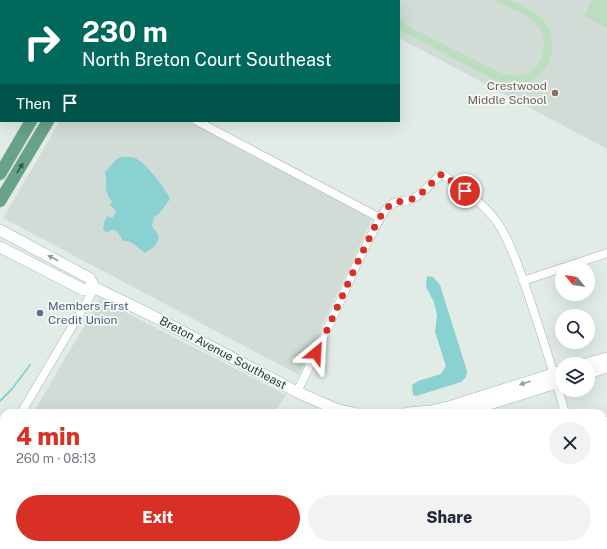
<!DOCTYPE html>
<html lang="en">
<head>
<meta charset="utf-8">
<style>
  body { margin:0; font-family:"Public Sans",sans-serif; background:#f2f2f3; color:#1f2937; height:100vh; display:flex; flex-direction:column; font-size:15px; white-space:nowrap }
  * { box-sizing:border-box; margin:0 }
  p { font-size:13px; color:#747a83 }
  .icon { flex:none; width:22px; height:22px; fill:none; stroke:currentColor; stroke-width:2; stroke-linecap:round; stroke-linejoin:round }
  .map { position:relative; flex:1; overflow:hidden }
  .panel { position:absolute; left:0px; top:409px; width:607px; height:140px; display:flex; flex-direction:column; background:#fff; border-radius:12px 12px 0 0; box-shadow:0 4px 16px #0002 }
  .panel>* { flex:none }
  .guide { position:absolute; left:0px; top:0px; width:400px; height:122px; box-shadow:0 4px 16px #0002; background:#00695c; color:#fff; overflow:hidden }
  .needle { width:26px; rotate:300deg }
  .tools { position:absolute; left:555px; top:261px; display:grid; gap:8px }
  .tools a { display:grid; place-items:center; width:40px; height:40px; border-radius:50%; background:#fff; box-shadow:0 4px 16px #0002; font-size:20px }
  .pin { position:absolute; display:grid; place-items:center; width:34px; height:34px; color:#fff; margin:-17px; border:2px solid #fff; border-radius:50%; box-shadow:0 1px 4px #0007 }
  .me { position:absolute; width:44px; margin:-22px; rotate:27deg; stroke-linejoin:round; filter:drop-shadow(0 0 3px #0008) }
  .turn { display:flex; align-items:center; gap:14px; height:84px; padding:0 16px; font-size:18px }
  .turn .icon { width:52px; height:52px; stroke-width:2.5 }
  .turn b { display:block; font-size:28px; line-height:34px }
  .then { display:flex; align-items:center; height:38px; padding:0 16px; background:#0003; gap:8px; font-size:15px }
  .round { display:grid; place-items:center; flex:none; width:42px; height:42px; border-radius:21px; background:#f2f2f3 }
  .summary { display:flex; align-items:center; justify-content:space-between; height:68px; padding:0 16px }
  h1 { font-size:24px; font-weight:800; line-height:30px; color:#d93025 }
  .primary-button { display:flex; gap:8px; margin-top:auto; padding:8px 16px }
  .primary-button a { flex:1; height:46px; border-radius:24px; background:#d93025; color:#fff; font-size:16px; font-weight:800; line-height:46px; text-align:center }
  .primary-button a+a { background:#f2f2f3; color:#1f2937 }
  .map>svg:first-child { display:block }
</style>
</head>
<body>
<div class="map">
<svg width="607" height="549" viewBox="0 0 607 549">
  <rect width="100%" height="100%" fill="#e2ece6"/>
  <path fill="#d0dcd5" d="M 329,0 L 607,0 L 607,149 L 399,38 L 399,1 Z
    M 60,121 L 201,121 L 372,219 L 299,375 L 3,218 Z
    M 100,299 L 286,395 L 274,413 L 33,413 Z
    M 144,545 L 200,545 L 198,549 L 151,549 Z"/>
  <path fill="#bbdebf" d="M 494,0 C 499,0 504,0 509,0 C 515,1 521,5 526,8 C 530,10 535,13 539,16 C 559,32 556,66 534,79 C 524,85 512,85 501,83 L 399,30 L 399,17 L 407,26 L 500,73 C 521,80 539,73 544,50 C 545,43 544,36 540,29 C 530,14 509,8 494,0 Z
    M 592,0 L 607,0 L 607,28 L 584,16 Z"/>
  <path fill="#8ad1d1" d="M 122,157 C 126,157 132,157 135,158 C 146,163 166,189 170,199 L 159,214 L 154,217 L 152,226 C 153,229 157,232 158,235 C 161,243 150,250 145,253 C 138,248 132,240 123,241 C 119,234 116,225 107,233 L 103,229 L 104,223 L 107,216 L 112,218 L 116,213 L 115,210 L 110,205 L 112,202 C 102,188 108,186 105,172 L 117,159 Z
    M 427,276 L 433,277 L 440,285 L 467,371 L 466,377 L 461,382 L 416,396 L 413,395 L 412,385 L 418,381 L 441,374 L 446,366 L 435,332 L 437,315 L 434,302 L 426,287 Z"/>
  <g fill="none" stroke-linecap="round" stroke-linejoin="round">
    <path stroke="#8ad1d1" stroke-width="2" d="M 0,401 L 12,389 L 30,365"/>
    <defs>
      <path id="street" d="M 197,121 L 380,218
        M 563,268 L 607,253
        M 523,281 L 562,268
        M 297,392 C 313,359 329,326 344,293 C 353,272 362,252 373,232 C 377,224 381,215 387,208 C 396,198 404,204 414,198 C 425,192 432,181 442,174 C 462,189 482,201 497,222 C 509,239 519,268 526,288 C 540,330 554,371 565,413
        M 21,413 L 95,288
        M 603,422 L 607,421
        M 4,442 C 0,449 0,458 4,464
        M 603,507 L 607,510
        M 564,545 L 572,549
        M 43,549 L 46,545"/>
      <path id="secondary" d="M 0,230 L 89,278 L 95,288 L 149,314 L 297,392 L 338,410 L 353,413
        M 0,247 L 84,290 L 95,288
        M 586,364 L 607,358
        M 588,373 L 607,367
        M 407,413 L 431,411 L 452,406 L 562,371
        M 461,413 L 562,381"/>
      <path id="primary" d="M 102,1 L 103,0
        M 119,1 L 120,0
        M 0,174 L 31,121
        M 0,201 L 48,121"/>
    </defs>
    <use href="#street" stroke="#a5b4ac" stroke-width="9"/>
    <use href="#secondary" stroke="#a1b8ac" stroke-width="12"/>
    <use href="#primary" stroke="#c1c9c6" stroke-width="13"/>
    <use href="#street" stroke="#fff" stroke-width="8"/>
    <use href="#secondary" stroke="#fff" stroke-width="11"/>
    <use href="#primary" stroke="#67a28a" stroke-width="12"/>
  </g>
  <defs><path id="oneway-solid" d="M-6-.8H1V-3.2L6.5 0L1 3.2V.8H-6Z"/></defs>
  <use fill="#335748" href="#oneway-solid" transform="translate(20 168) rotate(-59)"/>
  <g fill="#909e98">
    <use href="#oneway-solid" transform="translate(53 258) rotate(-152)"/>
    <use href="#oneway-solid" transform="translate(525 383) rotate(162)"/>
  </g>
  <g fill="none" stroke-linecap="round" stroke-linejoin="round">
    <path stroke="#d93025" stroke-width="7" stroke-dasharray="0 12.6" d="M 316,353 C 334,317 349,279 367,243 C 373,231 378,218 387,208 C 396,198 404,204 414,198 C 425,192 432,181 442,174 L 465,191"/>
  </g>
  <circle fill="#8d6e63" stroke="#f3f9f5" stroke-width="1.5" cx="555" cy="93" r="4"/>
  <circle fill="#5c6f8a" stroke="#f3f9f5" stroke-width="1.5" cx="40" cy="313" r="4"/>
  <g text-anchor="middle" stroke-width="3.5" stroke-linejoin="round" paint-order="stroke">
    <g font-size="12" fill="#785e54" stroke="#f3f9f5" text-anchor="end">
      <text x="547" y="90">Crestwood<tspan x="547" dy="14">Middle School</tspan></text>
    </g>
    <g font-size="12" fill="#4e5e75" stroke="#f3f9f5" text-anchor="start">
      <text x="48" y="310">Members First<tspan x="48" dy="14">Credit Union</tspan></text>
    </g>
    <g font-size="12" fill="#223e32" stroke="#f3f9f5">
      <text transform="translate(223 353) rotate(28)" y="4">Breton Avenue Southeast</text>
    </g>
  </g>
</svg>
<div class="tools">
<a><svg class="needle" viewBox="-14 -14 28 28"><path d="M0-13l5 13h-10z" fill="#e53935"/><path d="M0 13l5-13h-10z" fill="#747a83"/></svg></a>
<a><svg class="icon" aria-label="search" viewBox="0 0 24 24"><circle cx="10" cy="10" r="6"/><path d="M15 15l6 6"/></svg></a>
<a><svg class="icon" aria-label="layers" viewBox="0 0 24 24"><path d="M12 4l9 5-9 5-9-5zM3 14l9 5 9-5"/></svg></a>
</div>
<div class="pin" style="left:465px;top:191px;background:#d93025"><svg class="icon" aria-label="arrive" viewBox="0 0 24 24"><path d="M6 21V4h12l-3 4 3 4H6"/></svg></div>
<svg class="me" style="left:316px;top:353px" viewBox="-20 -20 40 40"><path d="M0-17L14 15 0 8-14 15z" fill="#d93025" stroke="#fff" stroke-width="4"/></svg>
<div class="guide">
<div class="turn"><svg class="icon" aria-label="right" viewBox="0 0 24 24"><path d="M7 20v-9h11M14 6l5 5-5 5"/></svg><div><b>230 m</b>North Breton Court Southeast</div></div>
<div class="then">Then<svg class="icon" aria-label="arrive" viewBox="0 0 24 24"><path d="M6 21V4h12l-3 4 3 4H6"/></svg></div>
</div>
<section class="panel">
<div class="summary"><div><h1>4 min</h1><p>260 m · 08:13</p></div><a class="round"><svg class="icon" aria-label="close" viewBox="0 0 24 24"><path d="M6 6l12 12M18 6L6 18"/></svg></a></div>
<div class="primary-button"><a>Exit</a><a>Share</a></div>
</section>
</div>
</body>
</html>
